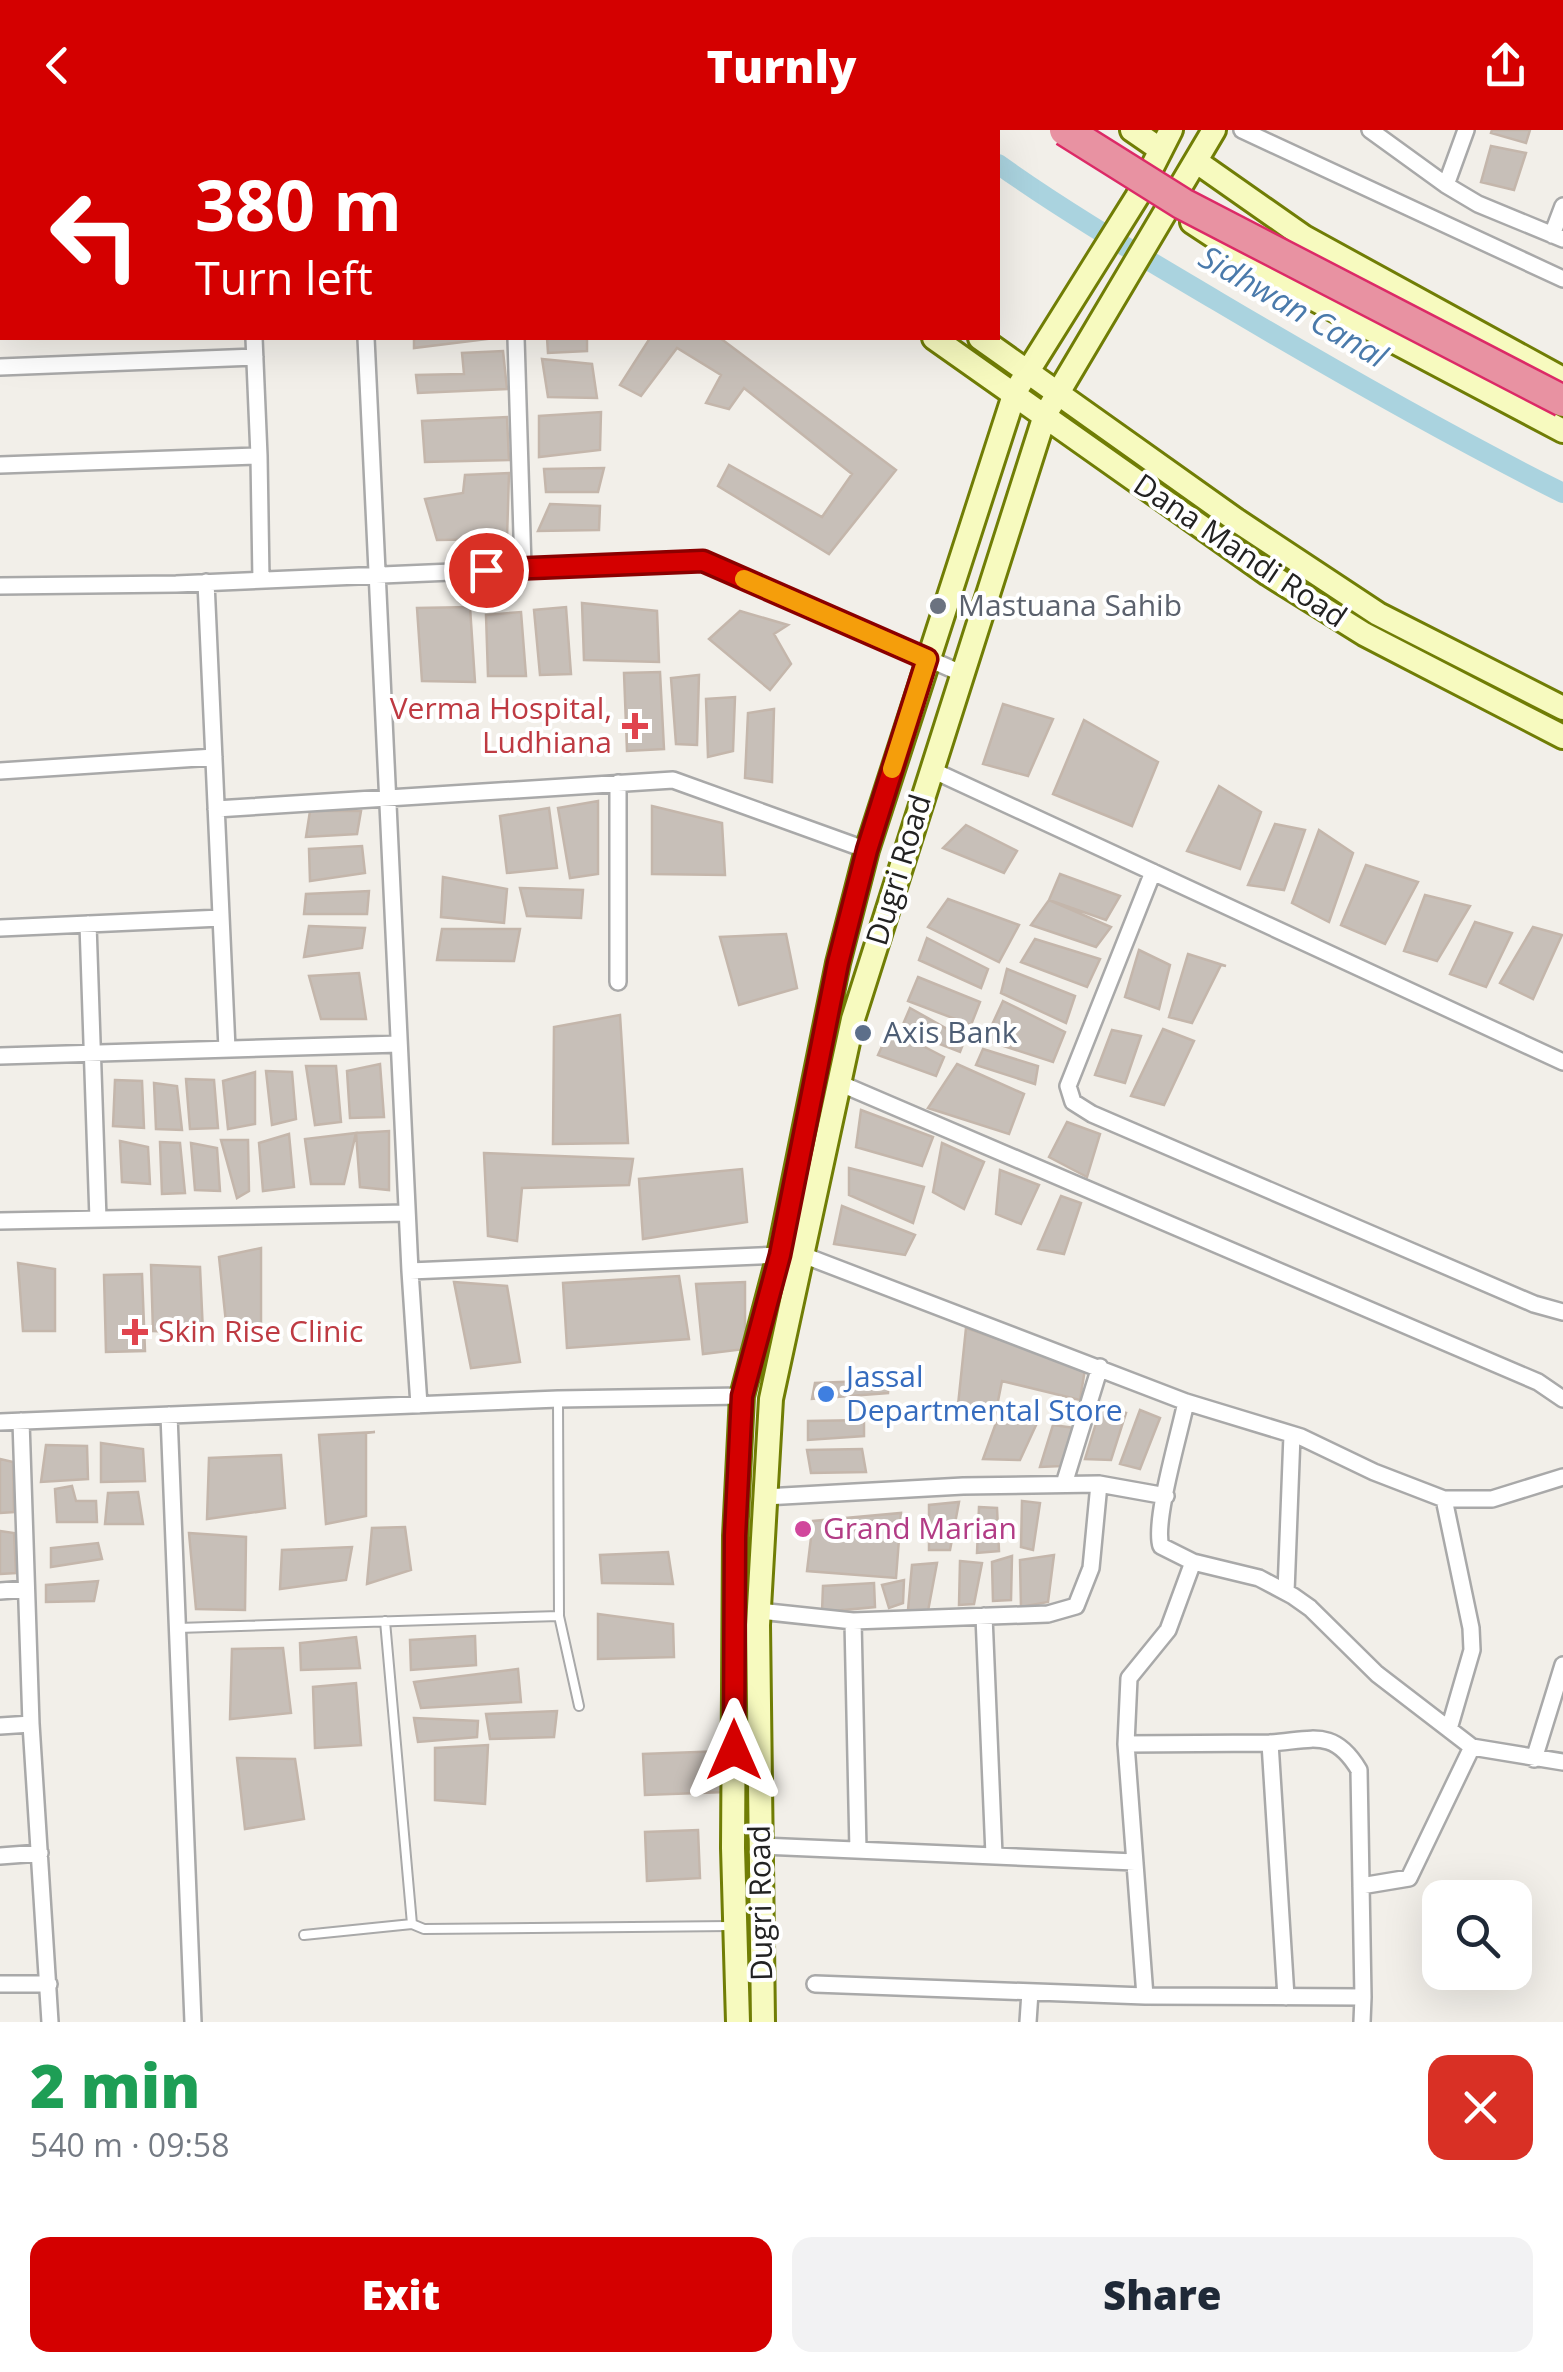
<!DOCTYPE html>
<html lang="en">
<head>
<meta charset="utf-8">
<style>
  body { margin:0; font-family:"Open Sans",sans-serif; background:#f2f2f3; color:#1f2937; height:100vh; display:flex; flex-direction:column; font-size:38px; white-space:nowrap }
  * { box-sizing:border-box; margin:0 }
  p { font-size:32px; color:#747a83 }
  .icon { flex:none; width:55px; height:55px; fill:none; stroke:currentColor; stroke-width:2; stroke-linecap:round; stroke-linejoin:round }
  .map { position:relative; height:1892px; overflow:hidden }
  .details { display:flex; flex-direction:column; background:#fff; flex:1 }
  .details>* { flex:none }
  .guide { position:absolute; left:0px; top:0px; width:1000px; height:210px; box-shadow:0 10px 40px #0002; background:#d40000; color:#fff; overflow:hidden }
  .controls { position:absolute; left:1422px; top:1750px; display:grid; gap:20px }
  .controls a { display:grid; place-items:center; width:110px; height:110px; border-radius:20px; background:#fff; box-shadow:0 10px 40px #0002; font-size:50px }
  .pin { position:absolute; display:grid; place-items:center; width:85px; height:85px; color:#fff; margin:-42px; border:5px solid #fff; border-radius:50%; box-shadow:0 2px 10px #0007 }
  .me { position:absolute; width:110px; margin:-55px; rotate:0deg; stroke-linejoin:round; filter:drop-shadow(0 0 8px #0008) }
  .turn { display:flex; align-items:center; gap:35px; height:210px; padding:0 30px; font-size:45px }
  .turn .icon { width:130px; height:130px; stroke-width:2.5 }
  .turn b { display:block; font-size:70px; line-height:85px }
  .round { display:grid; place-items:center; flex:none; width:105px; height:105px; border-radius:20px; background:#f2f2f3 }
  .overview { display:flex; align-items:center; justify-content:space-between; height:170px; padding:0 30px }
  h1 { font-size:60px; font-weight:800; line-height:75px; color:#1e9e55 }
  .primary-button { display:flex; gap:20px; margin-top:auto; padding:20px 30px }
  .primary-button a { flex:1; height:115px; border-radius:20px; background:#d40000; color:#fff; font-size:40px; font-weight:800; line-height:115px; text-align:center }
  .primary-button a+a { background:#f2f2f3; color:#1f2937 }
  header { display:flex; justify-content:space-between; align-items:center; height:130px; padding:0 30px; background:#d40000; color:#fff; font-size:45px; font-weight:800 }
  .map>svg:first-child { display:block }
</style>
</head>
<body>
<header><svg class="icon" aria-label="back" viewBox="0 0 24 24"><path d="M15 5l-7 7 7 7"/></svg>Turnly<svg class="icon" aria-label="share" viewBox="0 0 24 24"><path d="M12 15V3M7 8l5-5 5 5M5 13v7h14v-7"/></svg></header>
<div class="map">
<svg width="1563" height="1892" viewBox="0 0 1563 1892">
  <rect width="100%" height="100%" fill="#f2efe9"/>
  <g fill="none" stroke-linecap="round" stroke-linejoin="round">
    <path stroke="#aad3df" stroke-width="20" d="M 948,0 L 952,2
      M 998,34 C 1068,84 1143,127 1217,171 C 1330,238 1445,304 1563,363"/>
  </g>
  <path fill="#c7bfb8" stroke="#c4b6ab" stroke-width="2.5" d="M 415,0 L 492,0 L 492,2 L 415,2 Z
    M 761,0 L 805,0 L 808,2 L 759,2 Z
    M 1492,0 L 1530,0 L 1526,13 L 1491,3 Z
    M 1491,16 L 1526,23 L 1514,60 L 1481,52 Z
    M 414,208 L 495,208 L 414,218 Z
    M 547,208 L 587,208 L 587,221 L 548,223 Z
    M 650,208 L 720,208 L 896,340 L 829,424 L 718,356 L 729,335 L 822,387 L 852,344 L 744,258 L 729,279 L 706,273 L 721,245 L 677,218 L 641,266 L 620,255 Z
    M 503,221 L 507,259 L 418,263 L 416,245 L 464,244 L 462,223 Z
    M 542,229 L 592,234 L 597,268 L 548,267 Z
    M 601,282 L 600,320 L 539,327 L 539,286 Z
    M 507,287 L 509,330 L 425,332 L 422,291 Z
    M 604,338 L 598,362 L 546,362 L 544,339 Z
    M 509,343 L 507,409 L 437,410 L 425,369 L 463,363 L 465,345 Z
    M 550,374 L 600,376 L 599,400 L 538,401 Z
    M 582,473 L 657,481 L 659,532 L 584,530 Z
    M 470,477 L 475,552 L 422,551 L 417,478 Z
    M 566,477 L 571,544 L 540,545 L 534,480 Z
    M 740,481 L 788,495 L 774,504 L 791,534 L 770,560 L 709,509 Z
    M 521,482 L 526,546 L 488,546 L 486,485 Z
    M 660,542 L 664,619 L 627,621 L 624,543 Z
    M 699,545 L 697,615 L 676,614 L 671,548 Z
    M 735,567 L 733,621 L 708,627 L 706,569 Z
    M 1003,574 L 1053,589 L 1028,646 L 983,634 Z
    M 774,579 L 772,652 L 745,648 L 748,583 Z
    M 1084,590 L 1158,632 L 1132,696 L 1053,664 Z
    M 1219,656 L 1261,682 L 1240,739 L 1187,721 Z
    M 598,671 L 598,744 L 570,748 L 558,678 Z
    M 652,676 L 722,693 L 725,745 L 652,744 Z
    M 549,678 L 557,738 L 507,743 L 500,686 Z
    M 310,681 L 361,681 L 357,704 L 306,707 Z
    M 1275,694 L 1305,700 L 1284,760 L 1248,755 Z
    M 966,695 L 1017,721 L 1004,743 L 943,718 Z
    M 1319,700 L 1353,723 L 1329,792 L 1292,773 Z
    M 362,716 L 365,743 L 310,751 L 309,719 Z
    M 1366,735 L 1418,752 L 1385,814 L 1341,795 Z
    M 1060,744 L 1120,766 L 1106,790 L 1049,770 Z
    M 443,747 L 507,759 L 504,793 L 441,787 Z
    M 520,758 L 583,760 L 581,788 L 527,786 Z
    M 369,761 L 367,784 L 304,784 L 306,764 Z
    M 1425,765 L 1470,776 L 1437,831 L 1404,821 Z
    M 948,769 L 1019,795 L 999,832 L 928,797 Z
    M 1049,770 L 1111,797 L 1096,817 L 1031,795 Z
    M 1475,792 L 1512,803 L 1486,857 L 1450,844 Z
    M 309,796 L 365,798 L 362,818 L 304,827 Z
    M 1533,797 L 1562,805 L 1533,869 L 1500,853 Z
    M 442,799 L 520,799 L 514,831 L 437,830 Z
    M 786,804 L 797,858 L 739,875 L 720,807 Z
    M 927,808 L 988,839 L 981,858 L 919,830 Z
    M 1035,809 L 1100,829 L 1087,857 L 1021,832 Z
    M 1139,820 L 1170,835 L 1159,879 L 1125,867 Z
    M 1188,824 L 1226,836 L 1221,835 L 1192,893 L 1169,887 Z
    M 1007,839 L 1075,866 L 1066,893 L 1001,863 Z
    M 359,843 L 366,889 L 321,889 L 309,846 Z
    M 918,847 L 980,872 L 971,895 L 908,871 Z
    M 1003,871 L 1065,902 L 1053,932 L 985,910 Z
    M 910,878 L 965,909 L 960,922 L 901,899 Z
    M 620,885 L 628,1013 L 553,1014 L 554,897 Z
    M 890,899 L 944,927 L 936,946 L 878,925 Z
    M 1163,899 L 1194,911 L 1164,975 L 1131,966 Z
    M 1112,900 L 1141,906 L 1125,953 L 1095,945 Z
    M 983,919 L 1038,936 L 1035,954 L 976,935 Z
    M 380,934 L 384,987 L 350,988 L 347,941 Z
    M 957,934 L 1024,964 L 1009,1004 L 928,978 Z
    M 306,936 L 336,936 L 341,992 L 315,995 Z
    M 266,941 L 292,942 L 296,989 L 272,995 Z
    M 255,942 L 255,994 L 228,999 L 223,951 Z
    M 186,949 L 214,950 L 218,998 L 190,999 Z
    M 115,950 L 142,951 L 144,998 L 113,996 Z
    M 154,953 L 177,956 L 182,1000 L 156,999 Z
    M 861,980 L 933,1007 L 922,1036 L 856,1017 Z
    M 1067,992 L 1100,1004 L 1087,1047 L 1049,1027 Z
    M 389,1001 L 389,1060 L 360,1057 L 356,1003 Z
    M 356,1003 L 344,1054 L 311,1054 L 305,1009 Z
    M 289,1004 L 294,1057 L 263,1061 L 259,1013 Z
    M 221,1010 L 248,1010 L 249,1061 L 237,1068 Z
    M 120,1011 L 148,1017 L 150,1054 L 122,1052 Z
    M 160,1012 L 180,1013 L 185,1063 L 162,1064 Z
    M 191,1013 L 217,1018 L 220,1061 L 195,1060 Z
    M 942,1013 L 984,1032 L 964,1079 L 933,1062 Z
    M 484,1023 L 633,1029 L 629,1055 L 522,1058 L 517,1111 L 488,1106 Z
    M 849,1038 L 924,1057 L 913,1093 L 849,1065 Z
    M 742,1039 L 747,1092 L 643,1109 L 639,1049 Z
    M 1000,1040 L 1039,1055 L 1021,1094 L 996,1084 Z
    M 1061,1066 L 1081,1073 L 1064,1124 L 1038,1119 Z
    M 842,1076 L 915,1105 L 905,1125 L 834,1114 Z
    M 261,1118 L 261,1201 L 227,1202 L 219,1127 Z
    M 18,1133 L 55,1139 L 55,1201 L 23,1201 Z
    M 151,1135 L 200,1137 L 203,1203 L 153,1201 Z
    M 142,1144 L 145,1221 L 106,1222 L 104,1145 Z
    M 679,1146 L 689,1209 L 567,1218 L 563,1153 Z
    M 454,1152 L 507,1156 L 520,1232 L 471,1238 Z
    M 745,1152 L 745,1219 L 703,1224 L 696,1154 Z
    M 966,1198 L 1085,1239 L 1080,1270 L 1002,1251 L 995,1286 L 957,1285 Z
    M 889,1250 L 888,1263 L 812,1269 L 815,1253 Z
    M 1101,1277 L 1126,1283 L 1111,1330 L 1085,1329 Z
    M 1140,1280 L 1160,1288 L 1140,1339 L 1120,1334 Z
    M 864,1290 L 864,1306 L 808,1310 L 808,1291 Z
    M 996,1293 L 1037,1293 L 1020,1330 L 983,1329 Z
    M 1053,1295 L 1075,1298 L 1062,1336 L 1040,1337 Z
    M 375,1302 L 366,1303 L 366,1386 L 326,1394 L 319,1305 Z
    M 101,1313 L 143,1319 L 145,1351 L 101,1352 Z
    M 46,1315 L 87,1316 L 88,1349 L 41,1352 Z
    M 862,1319 L 866,1342 L 811,1343 L 807,1320 Z
    M 281,1325 L 285,1378 L 207,1389 L 209,1328 Z
    M 0,1329 L 13,1332 L 14,1382 L 0,1383 Z
    M 72,1356 L 76,1371 L 96,1371 L 97,1392 L 57,1392 L 55,1359 Z
    M 138,1362 L 143,1394 L 105,1394 L 108,1363 Z
    M 1022,1371 L 1040,1373 L 1033,1420 L 1021,1417 Z
    M 959,1372 L 950,1420 L 929,1420 L 929,1375 Z
    M 979,1377 L 997,1378 L 999,1421 L 977,1423 Z
    M 901,1383 L 896,1448 L 807,1441 L 813,1391 Z
    M 405,1397 L 411,1440 L 367,1454 L 372,1398 Z
    M 0,1401 L 14,1403 L 16,1443 L 0,1444 Z
    M 189,1403 L 246,1407 L 245,1480 L 196,1479 Z
    M 98,1413 L 102,1429 L 51,1437 L 51,1418 Z
    M 352,1417 L 346,1450 L 280,1459 L 282,1420 Z
    M 668,1422 L 673,1454 L 602,1453 L 600,1425 Z
    M 1054,1425 L 1048,1472 L 1021,1477 L 1020,1430 Z
    M 1012,1426 L 1011,1470 L 993,1471 L 992,1432 Z
    M 960,1431 L 982,1433 L 974,1474 L 959,1475 Z
    M 937,1433 L 928,1481 L 908,1480 L 912,1435 Z
    M 904,1450 L 903,1473 L 889,1478 L 882,1455 Z
    M 98,1451 L 94,1471 L 46,1472 L 46,1455 Z
    M 874,1453 L 875,1477 L 822,1482 L 823,1456 Z
    M 598,1484 L 673,1494 L 674,1527 L 598,1529 Z
    M 475,1506 L 476,1535 L 411,1540 L 410,1510 Z
    M 356,1507 L 360,1538 L 301,1540 L 300,1513 Z
    M 283,1518 L 291,1583 L 230,1589 L 232,1519 Z
    M 518,1539 L 521,1572 L 421,1578 L 414,1552 Z
    M 356,1553 L 361,1615 L 315,1618 L 313,1557 Z
    M 557,1581 L 554,1607 L 490,1609 L 486,1584 Z
    M 414,1588 L 478,1591 L 477,1607 L 418,1612 Z
    M 488,1615 L 485,1674 L 435,1670 L 435,1618 Z
    M 724,1621 L 725,1662 L 645,1665 L 643,1624 Z
    M 237,1628 L 295,1629 L 304,1689 L 245,1699 Z
    M 698,1700 L 700,1748 L 647,1751 L 645,1702 Z"/>
  <g fill="none" stroke-linecap="round" stroke-linejoin="round">
    <defs>
      <path id="lane" d="M 559,1486 L 579,1576
        M 385,1491 L 412,1794
        M 178,1498 L 559,1486 L 558,1271
        M 304,1805 L 412,1794 L 424,1799 L 731,1796"/>
      <path id="street" d="M 0,0 L 4,0
        M 244,0 L 244,2
        M 358,0 L 358,2
        M 1242,0 L 1563,149
        M 1370,0 L 1446,55 L 1478,74 L 1563,109
        M 1446,55 L 1466,0
        M 1552,105 L 1563,76
        M 254,208 L 259,326
        M 366,208 L 410,1141 L 419,1275
        M 516,208 L 523,438
        M 0,237 L 255,227
        M 0,335 L 259,326 L 261,450
        M 206,452 L 227,919
        M 0,456 L 176,454 L 703,431 L 961,543
        M 930,639 L 1563,932
        M 0,641 L 214,627
        M 216,679 L 673,650 L 867,720
        M 1153,742 L 1068,956 L 1073,972 L 1092,984 L 1534,1174 L 1563,1182
        M 88,794 L 98,1089
        M 0,798 L 221,788
        M 618,852 L 618,653
        M 0,926 L 399,914
        M 839,953 L 1538,1252 L 1563,1269
        M 0,1091 L 407,1083
        M 803,1125 L 1186,1272 L 1301,1307 L 1374,1342 L 1444,1369 L 1492,1369 L 1563,1347
        M 410,1141 L 779,1125
        M 1186,1272 C 1180,1302 1153,1392 1161,1416 L 1193,1432 L 1259,1448 L 1293,1466 L 1310,1478 L 1377,1544 L 1472,1617 L 1563,1632
        M 169,1285 L 193,1892
        M 21,1291 L 31,1594 L 50,1892
        M 0,1292 L 558,1269 L 742,1266
        M 1064,1354 L 1100,1237
        M 765,1367 L 963,1356 L 1099,1354 L 1166,1366
        M 1444,1369 L 1471,1498 L 1472,1520 L 1449,1599
        M 0,1461 L 26,1459
        M 1286,1462 L 1292,1305
        M 759,1481 L 853,1491
        M 984,1486 L 994,1725
        M 0,1596 L 31,1594
        M 1126,1614 L 1270,1613
        M 1534,1629 L 1563,1535
        M 760,1716 L 1135,1732
        M 858,1720 L 853,1491 L 1048,1484 L 1076,1476 L 1091,1438 L 1099,1354
        M 0,1726 L 40,1723
        M 1361,1756 L 1409,1748 L 1472,1617
        M 0,1854 L 49,1854
        M 815,1854 L 1145,1866 L 1363,1867 L 1362,1892
        M 1145,1866 L 1126,1614 L 1129,1548 L 1168,1500 L 1193,1432
        M 1286,1867 L 1270,1613 C 1313,1610 1334,1598 1359,1640 L 1363,1867
        M 1028,1892 L 1030,1862"/>
      <path id="secondary" d="M 632,0 L 636,2
        M 678,0 L 681,2
        M 1132,0 L 1161,20
        M 1197,32 L 1304,107 L 1563,249
        M 1192,92 L 1289,156 L 1563,301
        M 934,208 L 1268,444 L 1364,504 L 1563,607
        M 980,208 L 1236,390 L 1378,484 L 1563,578
        M 738,1892 L 733,1718 L 735,1406 L 742,1266 L 779,1125 L 838,833 L 867,720 L 1015,262 L 1137,67 L 1171,0
        M 763,1892 L 758,1495 L 771,1269 L 853,889 L 1045,285 L 1214,0"/>
    </defs>
    <use href="#lane" stroke="#a9a9a9" stroke-width="12"/>
    <use href="#street" stroke="#a9a9a9" stroke-width="20"/>
    <use href="#secondary" stroke="#707d05" stroke-width="28"/>
    <use href="#lane" stroke="#fff" stroke-width="8"/>
    <use href="#street" stroke="#fff" stroke-width="15"/>
    <use href="#secondary" stroke="#f7fabf" stroke-width="22"/>
    <defs>
      <path id="highway-bridge" d="M 1065,0 L 1183,74 L 1563,271"/>
    </defs>
    <use href="#highway-bridge" stroke="#dc2a67" stroke-width="35" stroke-linecap="butt"/>
    <use href="#highway-bridge" stroke="#e892a2" stroke-width="30"/>
  </g>
  <g fill="none" stroke-linecap="round" stroke-linejoin="round">
    <defs>
      <path id="route" d="M 486,440 L 703,431 L 927,529 L 867,720 L 838,833 L 780,1125 L 742,1266 L 735,1406 L 734,1620"/>
    </defs>
    <use href="#route" stroke="#8a0000" stroke-width="25"/>
    <use href="#route" stroke="#d40000" stroke-width="18"/>
    <path stroke="#f59e0b" stroke-width="18" d="M 744,449 L 927,529 L 892,639"/>
  </g>
  <circle fill="#6b7280" stroke="#fff" stroke-width="4" cx="938" cy="476" r="10"/>
  <g fill="#e0444e" stroke="#fff" stroke-width="4">
    <path d="M630 581h10v10h10v10h-10v10h-10v-10h-10v-10h10z"/>
    <path d="M130 1187h10v10h10v10h-10v10h-10v-10h-10v-10h10z"/>
  </g>
  <circle fill="#5c6f8a" stroke="#fff" stroke-width="4" cx="863" cy="903" r="10"/>
  <circle fill="#3f7fe0" stroke="#fff" stroke-width="4" cx="826" cy="1264" r="10"/>
  <circle fill="#d1479c" stroke="#fff" stroke-width="4" cx="803" cy="1399" r="10"/>
  <g text-anchor="middle" stroke-width="8" stroke-linejoin="round" paint-order="stroke">
    <g font-size="30" fill="#222" stroke="#fff">
      <text transform="translate(1240 421) rotate(34)" y="10">Dana Mandi Road</text>
      <text transform="translate(899 740) rotate(-73)" y="10">Dugri Road</text>
      <text transform="translate(761 1773) rotate(-91)" y="10">Dugri Road</text>
    </g>
    <g font-size="30" fill="#5b616d" stroke="#fff" text-anchor="start">
      <text x="958" y="486">Mastuana Sahib</text>
    </g>
    <g font-size="30" fill="#be3a42" stroke="#fff" text-anchor="end">
      <text x="612" y="589">Verma Hospital,<tspan x="612" dy="34">Ludhiana</tspan></text>
      <text x="158" y="1212" text-anchor="start">Skin Rise Clinic</text>
    </g>
    <g font-size="30" fill="#4e5e75" stroke="#fff" text-anchor="start">
      <text x="883" y="913">Axis Bank</text>
    </g>
    <g font-size="30" fill="#366cbe" stroke="#fff" text-anchor="start">
      <text x="846" y="1257">Jassal<tspan x="846" dy="34">Departmental Store</tspan></text>
    </g>
    <g font-size="30" fill="#b23c85" stroke="#fff" text-anchor="start">
      <text x="823" y="1409">Grand Marian</text>
    </g>
    <g font-size="32" font-style="italic" fill="#4a7aab" stroke="#fff">
      <text transform="translate(1293 177) rotate(30)" y="11">Sidhwan Canal</text>
    </g>
  </g>
</svg>
<div class="controls">
<a><svg class="icon" aria-label="search" viewBox="0 0 24 24"><circle cx="10" cy="10" r="6"/><path d="M15 15l6 6"/></svg></a>
</div>
<div class="pin" style="left:486px;top:440px;background:#d93025"><svg class="icon" aria-label="arrive" viewBox="0 0 24 24"><path d="M6 21V4h12l-3 4 3 4H6"/></svg></div>
<svg class="me" style="left:734px;top:1620px" viewBox="-20 -20 40 40"><path d="M0-17L14 15 0 8-14 15z" fill="#d40000" stroke="#fff" stroke-width="4"/></svg>
<div class="guide">
<div class="turn"><svg class="icon" aria-label="left" viewBox="0 0 24 24"><path d="M17 20v-9H6M10 6l-5 5 5 5"/></svg><div><b>380 m</b>Turn left</div></div>
</div>
</div>
<section class="details">
<div class="overview"><div><h1>2 min</h1><p>540 m · 09:58</p></div><a class="round" style="background:#d93025;color:#fff"><svg class="icon" aria-label="close" viewBox="0 0 24 24"><path d="M6 6l12 12M18 6L6 18"/></svg></a></div>
<div class="primary-button"><a>Exit</a><a>Share</a></div>
</section>
</body>
</html>
